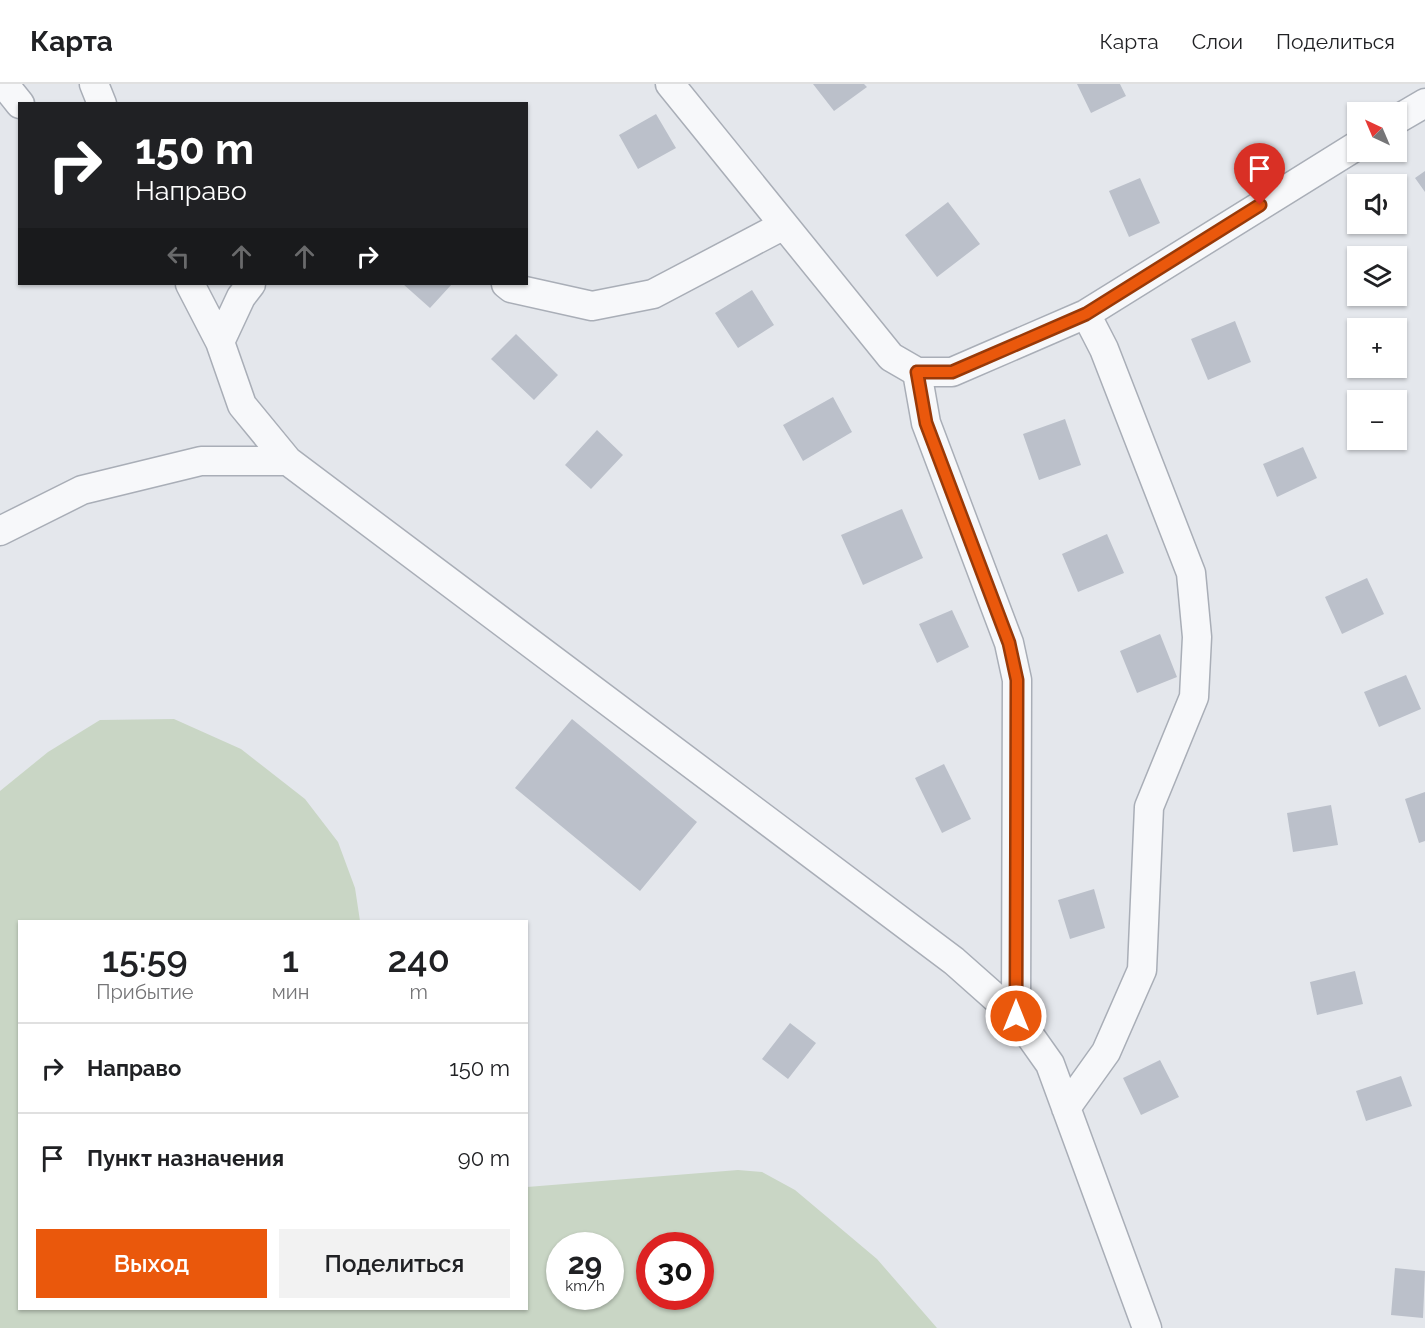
<!DOCTYPE html>
<html lang="ru">
<head>
<meta charset="utf-8">
<style>
  body { margin:0; font-family:Raleway,sans-serif; background:#f2f2f2; color:#202124; height:100vh; display:flex; flex-direction:column; font-size:22px; white-space:nowrap }
  * { box-sizing:border-box; margin:0 }
  p { font-size:20px; color:#757577 }
  .icon { flex:none; width:33px; height:33px; fill:none; stroke:currentColor; stroke-width:2; stroke-linecap:round; stroke-linejoin:round }
  .map { position:relative; flex:1; overflow:hidden }
  .drawer { position:absolute; left:18px; top:836px; width:510px; height:390px; display:flex; flex-direction:column; background:#fff; border-radius:0px; box-shadow:0 2px 4px #0004 }
  .drawer>* { flex:none }
  .guide { position:absolute; left:18px; top:18px; width:510px; height:183px; border-radius:0px; box-shadow:0 2px 4px #0004; background:#202124; color:#fff; overflow:hidden }
  .needle { width:39px; rotate:316deg }
  .controls { position:absolute; left:1347px; top:18px; display:grid; gap:12px }
  .controls a { display:grid; place-items:center; width:60px; height:60px; border-radius:0px; background:#fff; box-shadow:0 2px 4px #0004; font-size:30px }
  .speed { position:absolute; left:546px; top:1148px; display:flex; gap:12px; font-size:30px; font-weight:700; text-align:center }
  .speed>* { display:grid; place-content:center; width:78px; height:78px; border-radius:50%; background:#fff; box-shadow:0 2px 4px #0004; line-height:1 }
  .speed small { font-size:15px; font-weight:400 }
  .speed .limit { border:9px solid #d22; background:#fff; color:#111 }
  .pin { position:absolute; display:grid; place-items:center; width:51px; height:51px; color:#fff; margin:-62px -26px; border-radius:50% 50% 50% 0; rotate:-45deg; box-shadow:0 0 6px #0007 }
  .pin .icon { rotate:45deg }
  .me { position:absolute; width:66px; margin:-33px; rotate:0deg; stroke-linejoin:round; filter:drop-shadow(0 0 4px #0008) }
  .turn { display:flex; align-items:center; gap:21px; height:126px; padding:0 18px; font-size:27px }
  .turn .icon { width:78px; height:78px; stroke-width:2.5 }
  .turn b { display:block; font-size:42px; line-height:51px }
  .lanes { display:flex; align-items:center; height:57px; padding:0 18px; background:#0003; justify-content:center; gap:30px; direction:ltr }
  .lanes .off { opacity:.35 }
  .eta { display:flex; justify-content:space-evenly; align-items:center; height:102px; text-align:center }
  .eta b { font-size:36px; font-weight:600; line-height:42px }
  .button { display:flex; gap:12px; margin-top:auto; padding:12px 18px }
  .button a { flex:1; height:69px; border-radius:0px; background:#ea580c; color:#fff; font-size:24px; font-weight:600; line-height:69px; text-align:center }
  .button a+a { background:#f2f2f2; color:#202124 }
  ul { padding:0; list-style:none }
  li { display:flex; align-items:center; gap:18px; height:90px; padding:0 18px; border-top:2px solid #e0e0e0 }
  li div { flex:1 }
  li b { display:block; font-size:22px }
  li em { font-style:normal }
  header { display:flex; align-items:center; gap:36px; box-sizing:border-box; height:84px; padding:0 30px; background:#fff; border-bottom:2px solid #e0e0e0 }
  header strong { font-size:28px }
  nav { display:flex; gap:33px; margin-inline-start:auto; font-size:21px }
  .map>svg:first-child { display:block }
</style>
</head>
<body>
<header>
<strong>Карта</strong>
<nav><a>Карта</a><a>Слои</a><a>Поделиться</a></nav>
</header>
<div class="map">
<svg width="1425" height="1244" viewBox="0 0 1425 1244">
  <rect width="100%" height="100%" fill="#e4e7ec"/>
  <path fill="#c9d6c5" fill-rule="evenodd" d="M 174,635 L 241,665 L 305,715 L 338,758 L 355,804 L 360,837 L 20,837 L 20,1224 L 526,1224 L 527,1103 L 738,1086 L 762,1088 L 795,1106 L 877,1175 L 937,1244 L 0,1244 L 0,707 L 48,668 L 100,636 ZM 560,1161 L 610,1161 L 610,1212 L 560,1212 ZM 650,1161 L 700,1161 L 700,1212 L 650,1212 Z"/>
  <path fill="#bbc0ca" d="M 813,0 L 864,0 L 867,3 L 834,27 Z
    M 1077,0 L 1120,0 L 1126,12 L 1091,29 Z
    M 656,30 L 676,64 L 638,85 L 619,51 Z
    M 1425,87 L 1425,108 L 1415,94 Z
    M 1140,94 L 1160,139 L 1129,153 L 1109,107 Z
    M 948,118 L 980,160 L 937,193 L 905,151 Z
    M 403,200 L 452,200 L 430,224 Z
    M 752,206 L 774,241 L 738,264 L 715,229 Z
    M 1235,237 L 1251,278 L 1208,296 L 1191,255 Z
    M 516,250 L 558,291 L 534,316 L 491,275 Z
    M 833,313 L 852,348 L 803,377 L 783,341 Z
    M 1065,335 L 1081,381 L 1039,396 L 1023,350 Z
    M 597,346 L 623,371 L 591,405 L 565,381 Z
    M 1303,363 L 1317,394 L 1277,413 L 1263,380 Z
    M 902,425 L 923,474 L 863,501 L 841,451 Z
    M 1107,450 L 1124,489 L 1078,508 L 1062,470 Z
    M 1367,494 L 1384,530 L 1342,550 L 1325,513 Z
    M 952,526 L 969,563 L 937,579 L 919,540 Z
    M 1160,550 L 1177,593 L 1137,609 L 1120,567 Z
    M 1406,591 L 1421,625 L 1379,643 L 1364,608 Z
    M 572,635 L 697,738 L 640,807 L 515,704 Z
    M 944,680 L 971,735 L 942,749 L 915,694 Z
    M 1425,708 L 1425,757 L 1419,759 L 1405,715 Z
    M 1331,721 L 1338,761 L 1293,768 L 1287,729 Z
    M 1094,805 L 1105,844 L 1070,855 L 1058,816 Z
    M 1355,887 L 1363,920 L 1317,931 L 1310,898 Z
    M 790,939 L 816,959 L 788,995 L 762,975 Z
    M 1160,976 L 1179,1013 L 1141,1031 L 1123,994 Z
    M 1401,992 L 1412,1022 L 1366,1037 L 1356,1007 Z
    M 1395,1184 L 1425,1187 L 1423,1234 L 1391,1231 Z"/>
  <g fill="none" stroke-linecap="round" stroke-linejoin="round">
    <defs>
      <path id="minor" d="M 4,0 L 20,20
        M 94,0 L 102,20
        M 670,0 L 891,273 L 917,288 L 952,288 L 1086,230 L 1358,61
        M 1396,36 L 1425,19
        M 190,200 L 220,258 L 242,321 L 288,377 L 954,877 L 1016,932 L 1050,980 L 1147,1244
        M 506,200 L 511,204 L 592,222 L 653,210 L 784,141
        M 220,258 L 241,213 L 251,200
        M 917,288 L 926,339 L 1009,559 L 1017,596 L 1016,932
        M 0,447 L 82,406 L 201,377 L 288,377
        M 1066,1024 L 1106,968 L 1142,886 L 1149,723 L 1194,613 L 1197,553 L 1191,489 L 1104,265 L 1086,230"/>
    </defs>
    <use href="#minor" stroke="#a9aeb7" stroke-width="31"/>
    <use href="#minor" stroke="#f7f8fa" stroke-width="28"/>
  </g>
  <g fill="none" stroke-linecap="round" stroke-linejoin="round">
    <defs>
      <path id="route" d="M 1016,932 L 1017,596 L 1009,559 L 926,339 L 917,288 L 952,288 L 1086,230 L 1260,121"/>
    </defs>
    <use href="#route" stroke="#983908" stroke-width="15"/>
    <use href="#route" stroke="#ea580c" stroke-width="10"/>
  </g>
</svg>
<div class="controls">
<a><svg class="needle" viewBox="-14 -14 28 28"><path d="M0-13l5 13h-10z" fill="#e53935"/><path d="M0 13l5-13h-10z" fill="#757577"/></svg></a>
<a><svg class="icon" aria-label="sound" viewBox="0 0 24 24"><path d="M4 9h4l5-4v14l-5-4H4zM17 9q2 3 0 6"/></svg></a>
<a><svg class="icon" aria-label="layers" viewBox="0 0 24 24"><path d="M12 4l9 5-9 5-9-5zM3 14l9 5 9-5"/></svg></a>
<a>+</a>
<a>−</a>
</div>
<div class="speed"><div>29<small>km/h</small></div><div class="limit">30</div></div>
<div class="pin" style="left:1260px;top:121px;background:#d93025"><svg class="icon" aria-label="arrive" viewBox="0 0 24 24"><path d="M6 21V4h12l-3 4 3 4H6"/></svg></div>
<svg class="me" style="left:1016px;top:932px" viewBox="-20 -20 40 40"><circle r="17" fill="#ea580c" stroke="#fff" stroke-width="3"/><path d="M0-11L8 9 0 5-8 9z" fill="#fff"/></svg>
<div class="guide">
<div class="turn"><svg class="icon" aria-label="right" viewBox="0 0 24 24"><path d="M7 20v-9h11M14 6l5 5-5 5"/></svg><div><b>150 m</b>Направо</div></div>
<div class="lanes"><svg class="icon off" aria-label="left" viewBox="0 0 24 24"><path d="M17 20v-9H6M10 6l-5 5 5 5"/></svg><svg class="icon off" aria-label="ahead" viewBox="0 0 24 24"><path d="M12 20V5M6 11l6-6 6 6"/></svg><svg class="icon off" aria-label="ahead" viewBox="0 0 24 24"><path d="M12 20V5M6 11l6-6 6 6"/></svg><svg class="icon" aria-label="right" viewBox="0 0 24 24"><path d="M7 20v-9h11M14 6l5 5-5 5"/></svg></div>
</div>
<section class="drawer">
<div class="eta">
<div><b>15:59</b><p>Прибытие</p></div>
<div><b>1</b><p>мин</p></div>
<div><b>240</b><p>m</p></div>
</div>
<ul>
<li><svg class="icon" aria-label="right" viewBox="0 0 24 24"><path d="M7 20v-9h11M14 6l5 5-5 5"/></svg><div><b>Направо</b></div><em>150 m</em></li>
<li><svg class="icon" aria-label="arrive" viewBox="0 0 24 24"><path d="M6 21V4h12l-3 4 3 4H6"/></svg><div><b>Пункт назначения</b></div><em>90 m</em></li>
</ul>
<div class="button"><a>Выход</a><a>Поделиться</a></div>
</section>
</div>
</body>
</html>
